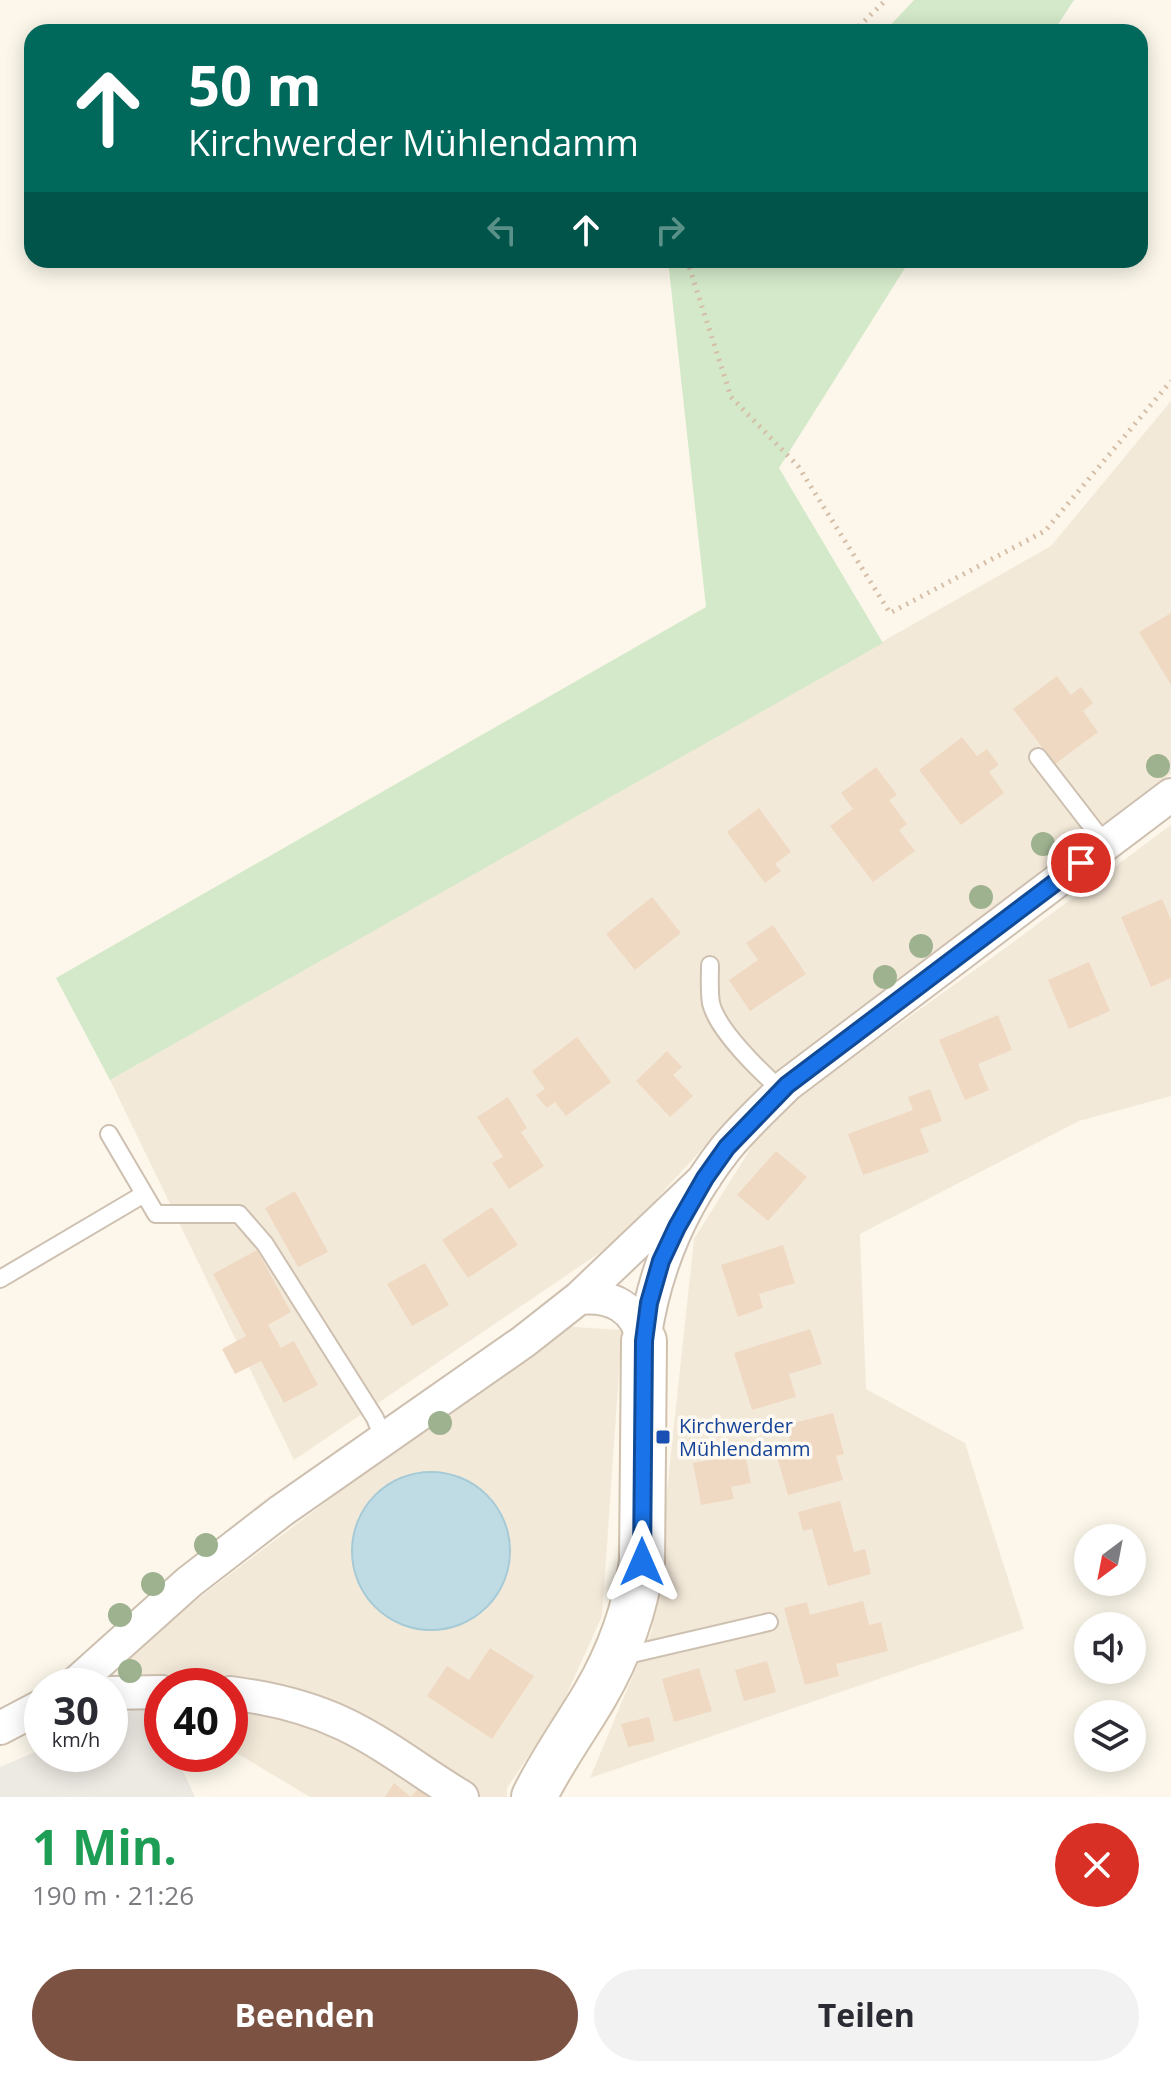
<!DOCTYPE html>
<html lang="de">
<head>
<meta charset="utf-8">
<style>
  body { margin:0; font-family:"Open Sans",sans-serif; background:#f2f2f3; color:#2b2b33; height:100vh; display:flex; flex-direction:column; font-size:30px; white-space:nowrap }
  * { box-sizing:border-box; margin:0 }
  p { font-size:26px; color:#7c7c81 }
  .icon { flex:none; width:44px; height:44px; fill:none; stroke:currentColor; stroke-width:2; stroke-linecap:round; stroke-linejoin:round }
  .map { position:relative; height:1797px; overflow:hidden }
  .sheet { display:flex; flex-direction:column; background:#fff; flex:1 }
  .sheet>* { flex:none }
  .hud { position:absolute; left:24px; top:24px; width:1124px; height:244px; border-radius:24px; box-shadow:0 4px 20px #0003; background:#00695c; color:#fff; overflow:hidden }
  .needle { width:52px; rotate:212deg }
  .controls { position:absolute; left:1074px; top:1524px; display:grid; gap:16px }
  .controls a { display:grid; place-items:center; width:72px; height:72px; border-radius:50%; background:#fff; box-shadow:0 4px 20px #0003; font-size:40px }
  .speed { position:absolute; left:24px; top:1668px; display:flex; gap:16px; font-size:40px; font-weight:700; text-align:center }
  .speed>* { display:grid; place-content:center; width:104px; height:104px; border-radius:50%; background:#fff; box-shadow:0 4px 20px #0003; line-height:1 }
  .speed small { font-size:20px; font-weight:400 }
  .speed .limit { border:12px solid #d22; background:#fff; color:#111 }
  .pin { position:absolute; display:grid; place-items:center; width:68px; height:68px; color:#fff; margin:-34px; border:4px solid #fff; border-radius:50%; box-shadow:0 2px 8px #0007 }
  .me { position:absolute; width:88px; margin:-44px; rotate:0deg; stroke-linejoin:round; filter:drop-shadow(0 0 6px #0008) }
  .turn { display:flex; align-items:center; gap:28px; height:168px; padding:0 32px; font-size:36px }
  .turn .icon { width:104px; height:104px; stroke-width:2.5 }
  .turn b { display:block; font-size:56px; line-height:68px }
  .lanes { display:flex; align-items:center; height:76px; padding:0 32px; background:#0003; justify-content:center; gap:40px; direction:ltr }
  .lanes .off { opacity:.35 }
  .round { display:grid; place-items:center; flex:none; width:84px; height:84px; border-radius:42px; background:#f2f2f3 }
  .head { display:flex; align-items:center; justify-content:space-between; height:136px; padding:0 32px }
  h1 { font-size:48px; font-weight:700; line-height:60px; color:#1e9e55 }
  .primary-button { display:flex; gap:16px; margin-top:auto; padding:16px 32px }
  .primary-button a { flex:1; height:92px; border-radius:48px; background:#7c5243; color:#fff; font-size:32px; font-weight:700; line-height:92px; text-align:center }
  .primary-button a+a { background:#f2f2f3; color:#2b2b33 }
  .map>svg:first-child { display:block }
</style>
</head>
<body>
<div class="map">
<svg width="1171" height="1797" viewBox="0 0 1171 1797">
  <rect width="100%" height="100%" fill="#fcf7ea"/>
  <path fill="#f3e9d9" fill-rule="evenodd" d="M 1171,401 L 1171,774 L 767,1078 L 620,1239 L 294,1460 L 110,1080 L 1051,546 Z
    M 1171,825 L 1171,1096 L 1079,1121 L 860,1234 L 866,1389 L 965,1443 L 1024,1629 L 590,1778 L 652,1630 L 694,1239 L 771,1116 L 1004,949 Z
    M 559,1326 L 622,1330 L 602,1616 L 561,1707 L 507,1788 L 507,1797 L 310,1797 L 230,1749 L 230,1686 L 162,1686 L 162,1708 L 151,1702 L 123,1655 ZM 433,1471 L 460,1477 L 479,1487 L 498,1507 L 485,1611 L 461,1625 L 442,1630 L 410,1474 Z"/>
  <path fill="#ede9e3" d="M 151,1702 L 162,1725 L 162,1754 L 175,1754 L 195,1797 L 0,1797 L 0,1767 L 42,1749 L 42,1754 L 110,1754 L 110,1720 Z"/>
  <path fill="#d3e9c9" d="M 914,0 L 1074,0 L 1053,32 L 884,32 Z
    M 668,260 L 910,260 L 779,468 L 883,643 L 110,1080 L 56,978 L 706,607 Z"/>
  <path fill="#bfdce5" stroke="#a6cad6" stroke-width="2" d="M352 1551a79 79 0 1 1 158 0a79 79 0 1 1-158 0Z"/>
  <path fill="#f0d9c3" d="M 1171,613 L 1171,685 L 1139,632 Z
    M 1057,676 L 1071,695 L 1081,687 L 1093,703 L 1083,711 L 1098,732 L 1055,764 L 1013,709 Z
    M 962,737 L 977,756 L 987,749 L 999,765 L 989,772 L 1004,793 L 961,825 L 919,770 Z
    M 876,767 L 897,795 L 889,800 L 907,824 L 899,830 L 915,851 L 873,882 L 830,826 L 853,809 L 841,793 Z
    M 759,808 L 791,852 L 775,864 L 781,871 L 765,883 L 727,832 Z
    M 652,897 L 681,933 L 635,970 L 606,934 Z
    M 1162,899 L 1171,920 L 1171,978 L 1151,987 L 1121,917 Z
    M 773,925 L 806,974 L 750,1011 L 729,980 L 758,960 L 746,943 Z
    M 1089,962 L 1110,1011 L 1069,1029 L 1048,980 Z
    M 998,1015 L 1012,1050 L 978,1064 L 989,1090 L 965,1100 L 939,1040 Z
    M 577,1037 L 611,1082 L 566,1116 L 555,1102 L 547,1108 L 536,1095 L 545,1089 L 532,1071 Z
    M 667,1051 L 682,1067 L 673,1075 L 693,1096 L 670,1117 L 636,1081 Z
    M 930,1089 L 942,1121 L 920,1129 L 929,1152 L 863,1175 L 848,1134 L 913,1110 L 908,1097 Z
    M 508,1097 L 527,1128 L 521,1132 L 544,1166 L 509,1189 L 492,1163 L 503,1157 L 477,1117 Z
    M 776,1151 L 807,1177 L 768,1221 L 737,1195 Z
    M 295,1191 L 328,1252 L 298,1267 L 265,1208 Z
    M 492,1207 L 518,1245 L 468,1278 L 442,1240 Z
    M 783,1245 L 795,1283 L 759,1294 L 763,1308 L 738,1317 L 721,1265 Z
    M 257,1250 L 291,1312 L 268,1325 L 281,1348 L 294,1341 L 318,1385 L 284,1403 L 261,1361 L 235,1374 L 222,1349 L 246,1336 L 213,1274 Z
    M 425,1263 L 449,1305 L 412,1326 L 387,1284 Z
    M 810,1329 L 822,1364 L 789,1374 L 796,1397 L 752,1410 L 734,1353 Z
    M 833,1413 L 844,1454 L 836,1456 L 843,1480 L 788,1495 L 777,1457 L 793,1453 L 786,1425 Z
    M 745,1454 L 751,1483 L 731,1487 L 734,1499 L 701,1505 L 693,1463 Z
    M 840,1501 L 854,1552 L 865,1549 L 871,1574 L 828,1586 L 812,1529 L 803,1531 L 798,1512 Z
    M 863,1601 L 869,1625 L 881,1622 L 888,1651 L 836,1664 L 839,1676 L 805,1685 L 784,1608 L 807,1602 L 810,1615 Z
    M 490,1648 L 534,1676 L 492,1739 L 427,1696 L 447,1666 L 469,1680 Z
    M 767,1661 L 776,1692 L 744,1701 L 735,1670 Z
    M 699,1668 L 712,1711 L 674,1722 L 662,1679 Z
    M 649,1717 L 655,1741 L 628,1747 L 621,1724 Z
    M 394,1783 L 411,1797 L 420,1786 L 432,1797 L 385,1797 Z"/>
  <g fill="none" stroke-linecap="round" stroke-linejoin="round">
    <defs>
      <path id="lane" d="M 1038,757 L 1106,845
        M 710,965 C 710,977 709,991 711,1003 C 717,1030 761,1072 781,1090
        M 109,1134 L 156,1214 L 239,1214 L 265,1244 L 375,1418 L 384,1440
        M 0,1279 L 144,1194
        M 619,1657 L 769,1622"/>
      <path id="street" d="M 579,1298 C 613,1295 635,1307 644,1341
        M 644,1341 C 654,1269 681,1205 726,1148 C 744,1126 766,1106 787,1085 L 1171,795
        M 73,1686 L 189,1582 L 281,1511 L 523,1342 L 579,1298 L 705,1178
        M 110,1693 L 162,1692
        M 230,1693 C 270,1698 308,1707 344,1724 C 386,1744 422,1773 462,1797
        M 0,1728 L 42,1706"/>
      <path id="secondary" d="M 534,1797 C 551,1762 575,1729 595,1695 C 619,1654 635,1609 642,1562 L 644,1341"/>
    </defs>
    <use href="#lane" stroke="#cec0b0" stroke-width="20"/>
    <use href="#street" stroke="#cec0b0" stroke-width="36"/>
    <use href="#secondary" stroke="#d0c1ae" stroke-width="48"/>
    <path stroke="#d5bda6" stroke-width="5" stroke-dasharray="2 6" stroke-linecap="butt" d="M 853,32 L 886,0
      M 687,260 L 731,397 L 798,466 L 890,613 L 1045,531 L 1171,381"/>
    <use href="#lane" stroke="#fff" stroke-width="16"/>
    <use href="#street" stroke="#fff" stroke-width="32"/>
    <use href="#secondary" stroke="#fff" stroke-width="44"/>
  </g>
  <g fill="#9eb290">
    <circle cx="1158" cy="766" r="12"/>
    <circle cx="1043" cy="844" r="12"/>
    <circle cx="981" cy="897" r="12"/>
    <circle cx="921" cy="946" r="12"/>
    <circle cx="885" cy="977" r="12"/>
    <circle cx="440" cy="1423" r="12"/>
    <circle cx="206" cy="1545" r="12"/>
    <circle cx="153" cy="1584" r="12"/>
    <circle cx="120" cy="1615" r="12"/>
    <circle cx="130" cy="1671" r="12"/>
  </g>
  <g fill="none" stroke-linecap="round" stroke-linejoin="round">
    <defs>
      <path id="route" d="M 642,1562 L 644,1341 L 649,1303 L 661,1261 L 677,1227 L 705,1178 L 727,1147 L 787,1085 L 1081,863"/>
    </defs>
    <use href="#route" stroke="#114b97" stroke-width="20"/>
    <use href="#route" stroke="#1a73e8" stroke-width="14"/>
  </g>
  <rect fill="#1a4fb4" stroke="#fefaf1" stroke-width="3" x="655" y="1429" width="16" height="16" rx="4"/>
  <g text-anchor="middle" stroke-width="7" stroke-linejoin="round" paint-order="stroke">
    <g font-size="20" fill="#164399" stroke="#fefaf1" text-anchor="start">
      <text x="679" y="1433">Kirchwerder<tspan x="679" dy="23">Mühlendamm</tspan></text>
    </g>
  </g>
</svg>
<div class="controls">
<a><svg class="needle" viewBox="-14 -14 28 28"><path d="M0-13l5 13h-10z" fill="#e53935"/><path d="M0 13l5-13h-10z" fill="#7c7c81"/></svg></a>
<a><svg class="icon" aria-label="sound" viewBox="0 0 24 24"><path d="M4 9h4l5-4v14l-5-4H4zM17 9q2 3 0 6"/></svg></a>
<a><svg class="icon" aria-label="layers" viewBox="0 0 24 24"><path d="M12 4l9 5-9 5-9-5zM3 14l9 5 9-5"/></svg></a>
</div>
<div class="speed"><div>30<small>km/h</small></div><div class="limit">40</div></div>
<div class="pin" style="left:1081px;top:863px;background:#d93025"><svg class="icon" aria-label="arrive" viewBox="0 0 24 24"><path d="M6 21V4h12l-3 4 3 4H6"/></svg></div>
<svg class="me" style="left:642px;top:1562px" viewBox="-20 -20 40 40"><path d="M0-17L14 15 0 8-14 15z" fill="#1a73e8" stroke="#fff" stroke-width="4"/></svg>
<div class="hud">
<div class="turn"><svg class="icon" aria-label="ahead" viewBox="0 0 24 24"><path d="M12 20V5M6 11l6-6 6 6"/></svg><div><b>50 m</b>Kirchwerder Mühlendamm</div></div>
<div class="lanes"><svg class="icon off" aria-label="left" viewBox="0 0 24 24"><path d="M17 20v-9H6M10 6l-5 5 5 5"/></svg><svg class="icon" aria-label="ahead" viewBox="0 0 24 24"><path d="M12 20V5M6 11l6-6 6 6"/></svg><svg class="icon off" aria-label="right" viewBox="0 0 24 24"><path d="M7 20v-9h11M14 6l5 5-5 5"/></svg></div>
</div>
</div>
<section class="sheet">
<div class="head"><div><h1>1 Min.</h1><p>190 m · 21:26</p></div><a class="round" style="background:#d93025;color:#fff"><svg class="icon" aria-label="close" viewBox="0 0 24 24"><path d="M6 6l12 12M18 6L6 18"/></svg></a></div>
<div class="primary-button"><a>Beenden</a><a>Teilen</a></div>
</section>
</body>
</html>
